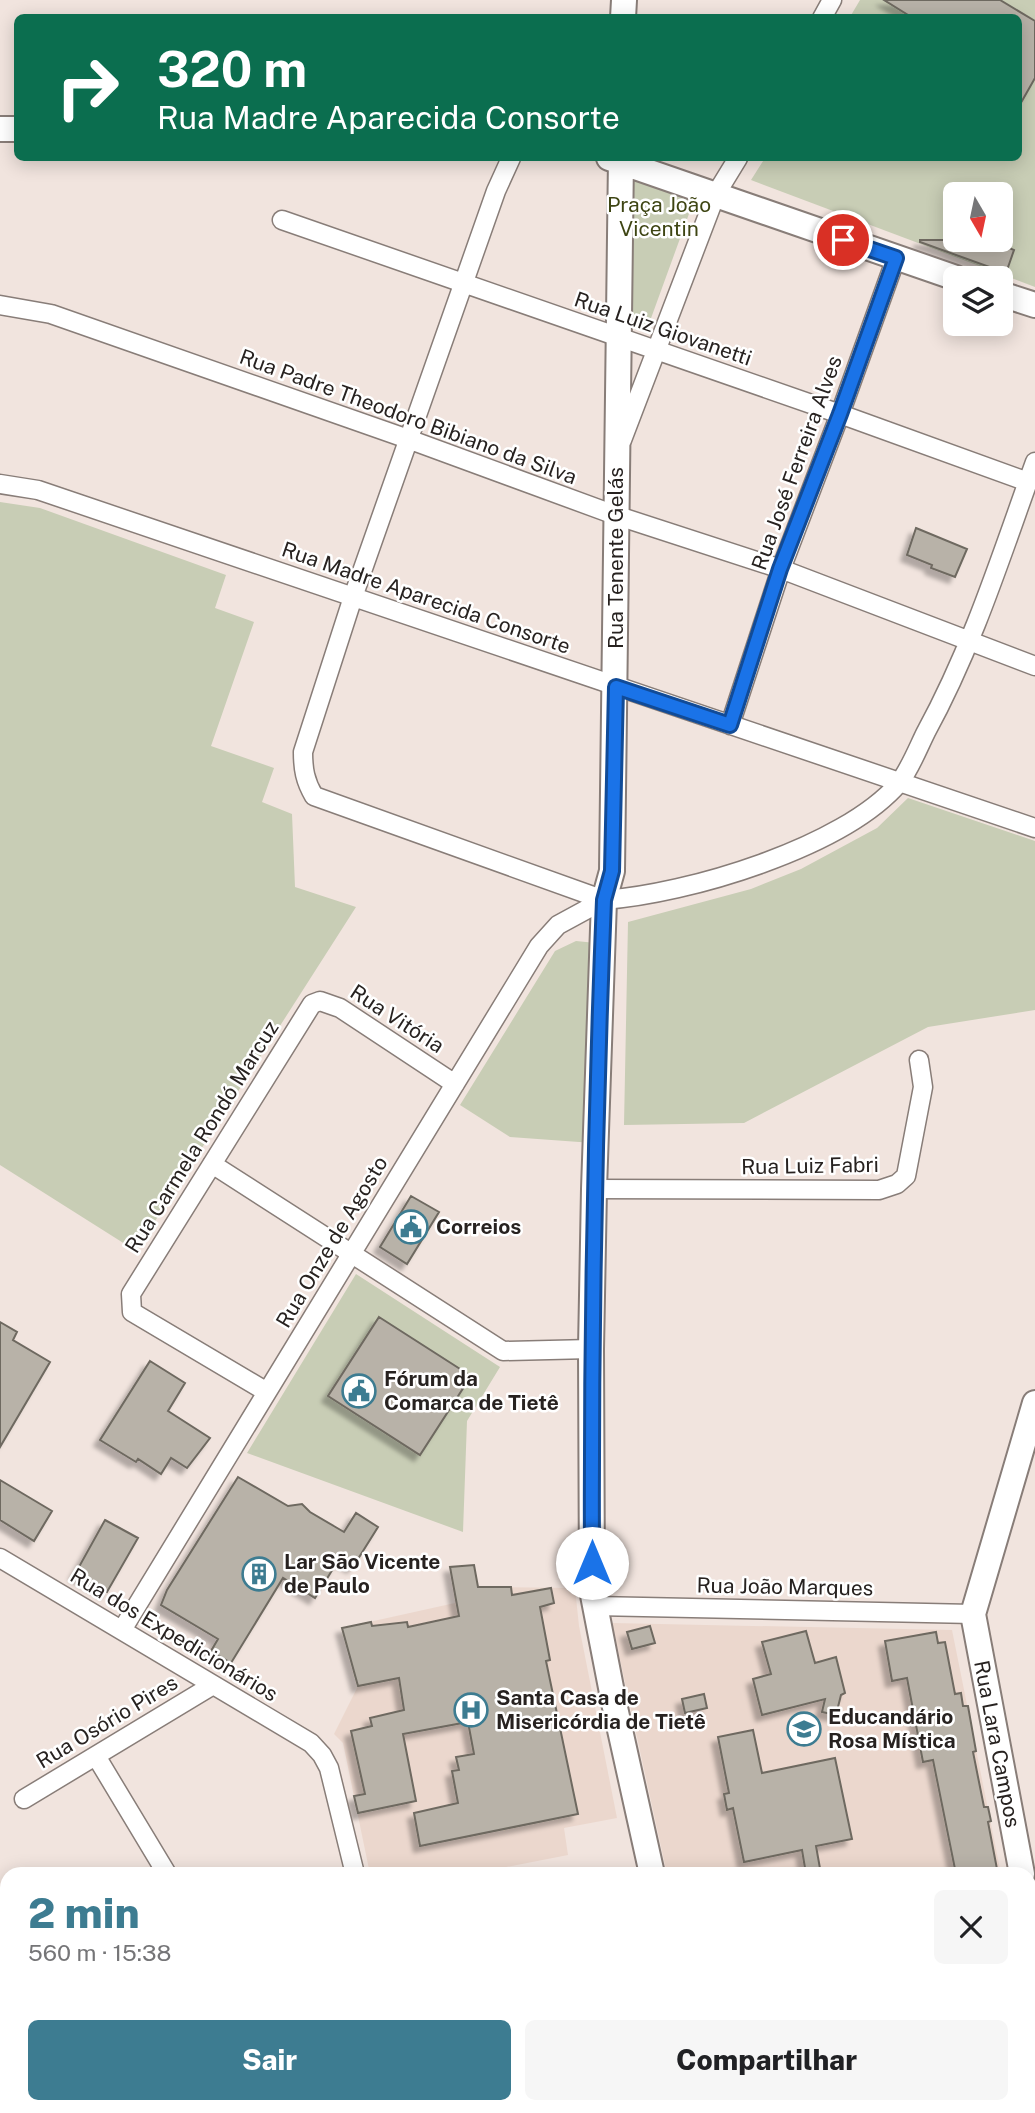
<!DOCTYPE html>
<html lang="pt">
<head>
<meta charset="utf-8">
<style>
  body { margin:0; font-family:"Public Sans",sans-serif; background:#f6f6f6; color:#202124; height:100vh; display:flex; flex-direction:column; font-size:26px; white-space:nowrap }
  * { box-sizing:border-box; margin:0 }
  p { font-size:23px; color:#757577 }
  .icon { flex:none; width:38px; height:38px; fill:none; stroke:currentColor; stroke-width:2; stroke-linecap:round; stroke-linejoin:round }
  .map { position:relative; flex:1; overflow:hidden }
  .panel { position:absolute; left:0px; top:1867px; width:1036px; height:247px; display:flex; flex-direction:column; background:#fff; border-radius:21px 21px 0 0; box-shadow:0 4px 18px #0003 }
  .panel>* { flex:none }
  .guide { position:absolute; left:14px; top:14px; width:1008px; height:147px; border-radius:10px; box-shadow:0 4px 18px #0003; background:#0b6e4f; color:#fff; overflow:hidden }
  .needle { width:46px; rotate:171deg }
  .buttons { position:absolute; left:943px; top:182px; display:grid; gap:14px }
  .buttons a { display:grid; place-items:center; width:70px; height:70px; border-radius:10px; background:#fff; box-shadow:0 4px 18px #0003; font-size:35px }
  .pin { position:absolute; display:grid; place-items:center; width:60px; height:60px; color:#fff; margin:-30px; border:4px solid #fff; border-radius:50%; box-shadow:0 2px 7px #0007 }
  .me { position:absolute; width:77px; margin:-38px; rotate:0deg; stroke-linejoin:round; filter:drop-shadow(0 0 5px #0008) }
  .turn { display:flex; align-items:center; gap:24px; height:147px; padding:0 28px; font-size:32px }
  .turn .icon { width:91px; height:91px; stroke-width:2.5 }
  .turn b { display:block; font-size:49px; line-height:60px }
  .round { display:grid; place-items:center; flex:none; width:74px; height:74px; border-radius:10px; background:#f6f6f6 }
  .overview { display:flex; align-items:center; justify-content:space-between; height:119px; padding:0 28px }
  h1 { font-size:42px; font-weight:800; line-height:52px; color:#3d7c91 }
  .button { display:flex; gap:14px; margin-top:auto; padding:14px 28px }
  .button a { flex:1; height:80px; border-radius:10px; background:#3d7c91; color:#fff; font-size:28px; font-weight:800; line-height:80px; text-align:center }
  .button a+a { background:#f6f6f6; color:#202124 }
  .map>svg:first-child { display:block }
</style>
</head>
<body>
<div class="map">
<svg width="1035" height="2113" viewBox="0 0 1035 2113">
  <defs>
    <filter id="shadow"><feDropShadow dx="-6" dy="6" stdDeviation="2" flood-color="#0004"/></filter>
  </defs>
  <rect width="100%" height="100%" fill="#f1e4de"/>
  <path fill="#ebd7cd" d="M 474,1565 L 478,1587 L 575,1588 L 579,1626 L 617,1818 L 564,1828 L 568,1855 L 470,1874 L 370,1874 L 343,1743 L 334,1734 L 358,1686 L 342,1628 L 455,1603 L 450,1567 Z
    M 612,1623 L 952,1630 L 1000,1869 L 974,1874 L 667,1874 Z"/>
  <path fill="#c8cdb5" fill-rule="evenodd" d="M 860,0 L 1035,0 L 1035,287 L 751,180 L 765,158 L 1018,158 L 1018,18 L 850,17 ZM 956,194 L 1001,194 L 1001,240 L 956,240 Z
    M 632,177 L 694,200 L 646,332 L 630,326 Z
    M 0,502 L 40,508 L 226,575 L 215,608 L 254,622 L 211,746 L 274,768 L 262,802 L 292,814 L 295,887 L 356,907 L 136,1251 L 0,1165 Z
    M 908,798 L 1035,841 L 1035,1010 L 928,1027 L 744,1123 L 624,1125 L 628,922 L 751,889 L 801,869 L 877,828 Z
    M 576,941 L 596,943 L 593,1143 L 510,1137 L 460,1105 L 555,951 Z
    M 356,1274 L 500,1367 L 467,1421 L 463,1532 L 247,1453 Z"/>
  <path fill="#b8b2a8" stroke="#6e6960" stroke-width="2" filter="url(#shadow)" d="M 884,0 L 1000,0 L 1035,21 L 1035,78 L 1018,108 L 1018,18 L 913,18 Z
    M 920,240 L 990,240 L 1014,250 L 1006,273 L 920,242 Z
    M 916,528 L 967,549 L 955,577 L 931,568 L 932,565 L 907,555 Z
    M 411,1196 L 439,1212 L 407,1264 L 380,1247 Z
    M 379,1317 L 471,1376 L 420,1455 L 328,1396 Z
    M 0,1322 L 17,1332 L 13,1340 L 50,1362 L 0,1447 Z
    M 150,1361 L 185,1383 L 168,1411 L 210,1438 L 187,1468 L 171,1458 L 161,1474 L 138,1459 L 136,1462 L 100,1440 Z
    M 238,1477 L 288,1506 L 302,1504 L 310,1512 L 344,1532 L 356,1513 L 378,1527 L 353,1567 L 339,1559 L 315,1598 L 283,1578 L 231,1663 L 211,1651 L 218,1639 L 161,1605 L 167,1590 Z
    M 0,1480 L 52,1511 L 34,1541 L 0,1520 Z
    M 105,1520 L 138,1538 L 107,1592 L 75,1574 Z
    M 474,1565 L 478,1587 L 511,1587 L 512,1595 L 551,1588 L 554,1603 L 540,1607 L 550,1660 L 546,1661 L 578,1814 L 420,1846 L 414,1813 L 458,1803 L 452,1771 L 459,1770 L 456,1757 L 474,1754 L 468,1722 L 403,1734 L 416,1801 L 358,1813 L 354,1796 L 365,1794 L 351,1731 L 372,1726 L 370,1718 L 404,1710 L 399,1678 L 358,1686 L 342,1628 L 371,1622 L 372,1626 L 407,1622 L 408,1627 L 459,1616 L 450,1567 Z
    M 650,1626 L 655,1643 L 632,1649 L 627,1632 Z
    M 806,1631 L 815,1663 L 836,1657 L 845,1693 L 841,1695 L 836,1715 L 822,1712 L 825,1699 L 762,1715 L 753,1679 L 771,1674 L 762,1642 Z
    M 936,1632 L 938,1643 L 945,1642 L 955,1694 L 961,1693 L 963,1706 L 968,1706 L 976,1751 L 973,1752 L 984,1807 L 988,1807 L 991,1821 L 988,1822 L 997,1869 L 974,1874 L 956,1874 L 933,1760 L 923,1762 L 907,1678 L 892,1681 L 885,1641 Z
    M 704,1694 L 707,1708 L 685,1713 L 682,1699 Z
    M 753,1730 L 762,1773 L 835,1758 L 852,1839 L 816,1846 L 821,1874 L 806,1874 L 802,1850 L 744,1862 L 733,1808 L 727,1810 L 724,1794 L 729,1793 L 718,1737 Z"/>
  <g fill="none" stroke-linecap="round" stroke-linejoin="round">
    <defs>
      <path id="street" d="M 822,18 L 832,0
        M 511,158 L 496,191 L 353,597 L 303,752 C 303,769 305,781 314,796 L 604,900 C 687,894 843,848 899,783 C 910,769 918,748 926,732 C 973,646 1002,553 1035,462
        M 282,220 L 840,414 L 1028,482
        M 0,305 L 51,314 L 408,439 L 615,515 L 781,569 L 1035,666
        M 622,440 L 716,194 L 738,158
        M 0,484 L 38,490 L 1035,828
        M 730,725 L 781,569 L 840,414 L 896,258
        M 212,1164 L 503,1351 L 591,1349
        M 594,1189 L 879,1190 L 897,1184 L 906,1176 L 923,1087 L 919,1060
        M 267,1392 L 132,1312 L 131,1294 L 312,1004 L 320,1001 L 340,1008 L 455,1084
        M 0,1558 L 311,1743 L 322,1755 L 329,1768 L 355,1874
        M 595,1606 L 973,1614
        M 122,1630 L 539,946 L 558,925 L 604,900
        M 96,1756 L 167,1874
        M 24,1799 L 213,1685
        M 1029,1955 L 1035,1954
        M 0,2060 L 7,2071
        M 30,2107 L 34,2113
        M 412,2107 L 413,2113
        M 218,2113 L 249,2107"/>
      <path id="secondary" d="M 623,18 L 624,0
        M 0,129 L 18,129
        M 609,158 L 956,278
        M 621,158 L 612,871 L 604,900 L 594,1189 L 591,1349 L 592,1590 L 614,1703 L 652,1874
        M 1001,294 L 1035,305
        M 1022,1874 L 973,1614 L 1035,1403
        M 1029,1910 L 1035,1941
        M 701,2107 L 702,2113"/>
    </defs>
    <use href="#street" stroke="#887d78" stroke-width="21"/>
    <use href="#secondary" stroke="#887d78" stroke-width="28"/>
    <use href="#street" stroke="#fff" stroke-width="18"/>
    <use href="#secondary" stroke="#fff" stroke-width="24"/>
  </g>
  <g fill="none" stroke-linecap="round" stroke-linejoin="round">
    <defs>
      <path id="route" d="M 592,1563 C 591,1342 595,1121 604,900 L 612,871 L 616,687 L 730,725 L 780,569 L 840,414 L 896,258 L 843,240"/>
    </defs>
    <use href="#route" stroke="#114b97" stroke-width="18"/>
    <use href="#route" stroke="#1a73e8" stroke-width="12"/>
  </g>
  <defs>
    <symbol id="civic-ring" viewBox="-11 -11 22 22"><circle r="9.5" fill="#fff" stroke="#3d7c91" stroke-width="1.5"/><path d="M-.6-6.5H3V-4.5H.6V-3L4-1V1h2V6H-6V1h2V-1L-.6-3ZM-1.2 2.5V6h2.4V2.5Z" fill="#3d7c91"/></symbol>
    <symbol id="building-ring" viewBox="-11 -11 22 22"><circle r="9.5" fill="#fff" stroke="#3d7c91" stroke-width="1.5"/><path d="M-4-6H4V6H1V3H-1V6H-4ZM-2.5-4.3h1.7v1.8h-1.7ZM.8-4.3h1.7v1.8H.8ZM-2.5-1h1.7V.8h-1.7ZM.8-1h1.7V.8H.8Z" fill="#3d7c91"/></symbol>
    <symbol id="hospital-ring" viewBox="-11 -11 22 22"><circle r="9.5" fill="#fff" stroke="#3d7c91" stroke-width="1.5"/><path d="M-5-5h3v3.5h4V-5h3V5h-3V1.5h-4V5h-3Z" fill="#3d7c91"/></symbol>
    <symbol id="school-ring" viewBox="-11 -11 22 22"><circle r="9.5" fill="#fff" stroke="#3d7c91" stroke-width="1.5"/><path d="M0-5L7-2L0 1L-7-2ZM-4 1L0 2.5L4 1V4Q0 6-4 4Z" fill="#3d7c91"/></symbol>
  </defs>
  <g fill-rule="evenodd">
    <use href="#civic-ring" x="392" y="1208" width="38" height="38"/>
    <use href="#civic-ring" x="340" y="1372" width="38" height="38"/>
    <use href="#building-ring" x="240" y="1555" width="38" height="38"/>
    <use href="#hospital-ring" x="452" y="1691" width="38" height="38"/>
    <use href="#school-ring" x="785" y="1710" width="38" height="38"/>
  </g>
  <g text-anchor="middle" stroke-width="5" stroke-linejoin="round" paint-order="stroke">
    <g font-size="21" fill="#3e4513" stroke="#fff">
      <text x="659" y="212">Praça João<tspan x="659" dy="24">Vicentin</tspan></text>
    </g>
    <g font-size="21" fill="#272220" stroke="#fff">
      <text transform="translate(663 329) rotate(19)" y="7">Rua Luiz Giovanetti</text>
      <text transform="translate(408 417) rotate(20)" y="7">Rua Padre Theodoro Bibiano da Silva</text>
      <text transform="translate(797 463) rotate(-70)" y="7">Rua José Ferreira Alves</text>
      <text transform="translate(616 558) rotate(-90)" y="7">Rua Tenente Gelás</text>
      <text transform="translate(426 598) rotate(19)" y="7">Rua Madre Aparecida Consorte</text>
      <text transform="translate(397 1019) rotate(33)" y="7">Rua Vitória</text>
      <text transform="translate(202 1137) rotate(-58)" y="7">Rua Carmela Rondó Marcuz</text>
      <text transform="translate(810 1166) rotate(-1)" y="7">Rua Luiz Fabri</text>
      <text transform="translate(332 1242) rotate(-59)" y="7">Rua Onze de Agosto</text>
      <text transform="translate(785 1587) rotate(1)" y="7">Rua João Marques</text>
      <text transform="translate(174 1635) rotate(31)" y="7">Rua dos Expedicionários</text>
      <text transform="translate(107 1722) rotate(-31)" y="7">Rua Osório Pires</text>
      <text transform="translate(997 1744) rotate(79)" y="7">Rua Lara Campos</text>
    </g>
    <g font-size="21" font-weight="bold" fill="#272220" stroke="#fff" text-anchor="start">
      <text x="436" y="1234">Correios</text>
      <text x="384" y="1386">Fórum da<tspan x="384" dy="24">Comarca de Tietê</tspan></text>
      <text x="284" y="1569">Lar São Vicente<tspan x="284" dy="24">de Paulo</tspan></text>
      <text x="496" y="1705">Santa Casa de<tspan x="496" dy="24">Misericórdia de Tietê</tspan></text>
      <text x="828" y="1724">Educandário<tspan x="828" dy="24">Rosa Mística</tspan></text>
    </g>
  </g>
</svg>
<div class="buttons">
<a><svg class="needle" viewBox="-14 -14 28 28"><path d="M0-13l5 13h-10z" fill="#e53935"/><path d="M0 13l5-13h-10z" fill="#757577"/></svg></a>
<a><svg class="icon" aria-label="layers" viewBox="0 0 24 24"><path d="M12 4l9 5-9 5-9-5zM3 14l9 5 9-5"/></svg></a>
</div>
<div class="pin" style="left:843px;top:240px;background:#d93025"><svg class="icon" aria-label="arrive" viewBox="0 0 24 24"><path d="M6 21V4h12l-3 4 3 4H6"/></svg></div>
<svg class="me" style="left:592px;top:1563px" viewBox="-20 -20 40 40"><circle r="19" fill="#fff"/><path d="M0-13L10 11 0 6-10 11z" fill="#1a73e8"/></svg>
<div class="guide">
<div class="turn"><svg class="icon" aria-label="right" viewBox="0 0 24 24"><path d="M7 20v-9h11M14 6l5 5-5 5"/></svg><div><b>320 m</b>Rua Madre Aparecida Consorte</div></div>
</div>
<section class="panel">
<div class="overview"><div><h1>2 min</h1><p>560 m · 15:38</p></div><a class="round"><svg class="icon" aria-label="close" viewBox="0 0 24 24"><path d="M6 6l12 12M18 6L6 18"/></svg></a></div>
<div class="button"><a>Sair</a><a>Compartilhar</a></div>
</section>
</div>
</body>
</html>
